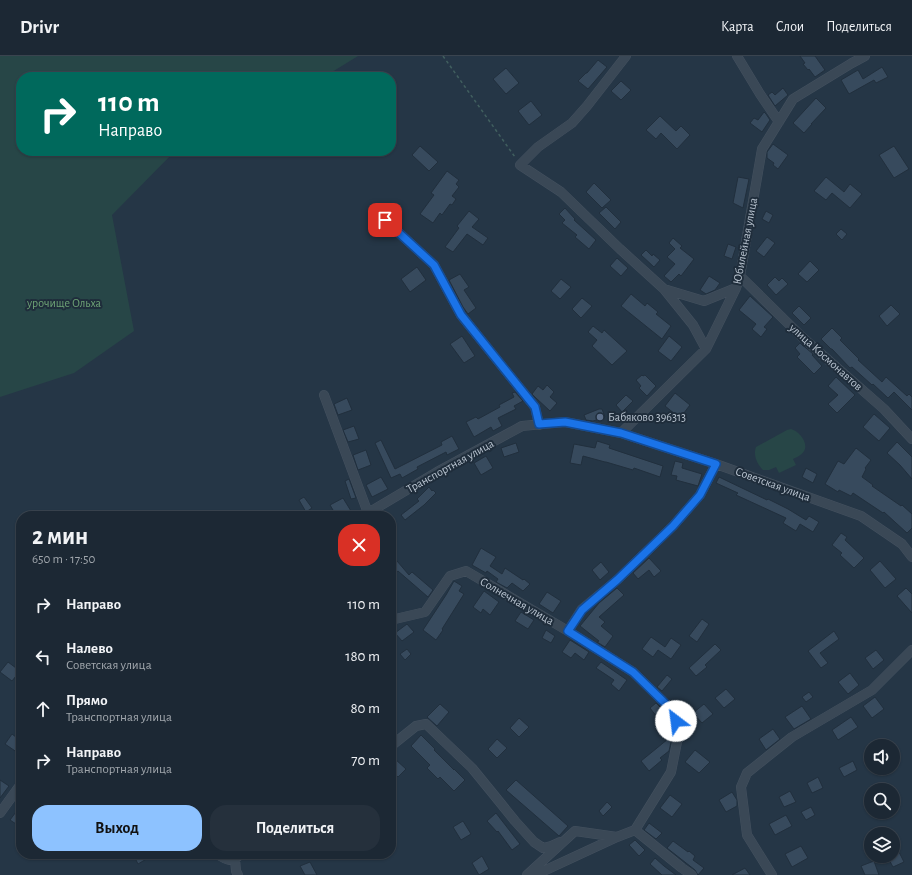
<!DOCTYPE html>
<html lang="ru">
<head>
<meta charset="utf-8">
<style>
  body { margin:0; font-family:"Alegreya Sans",sans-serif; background:#25303c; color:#f1f3f6; height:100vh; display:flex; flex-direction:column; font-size:15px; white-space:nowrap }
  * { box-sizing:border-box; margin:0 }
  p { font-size:13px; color:#a0a6ac }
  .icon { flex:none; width:22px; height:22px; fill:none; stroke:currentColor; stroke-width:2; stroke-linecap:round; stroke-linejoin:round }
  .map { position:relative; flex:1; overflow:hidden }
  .details { position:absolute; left:16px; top:455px; width:380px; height:348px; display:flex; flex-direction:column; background:#1c2834; border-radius:16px; box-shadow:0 1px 3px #0004,0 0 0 1px #3a444f }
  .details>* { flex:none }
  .hud { position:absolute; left:16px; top:16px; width:380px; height:84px; border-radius:16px; box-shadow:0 1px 3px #0004,0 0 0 1px #3a444f; background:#00695c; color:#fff; overflow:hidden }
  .controls { position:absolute; left:864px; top:683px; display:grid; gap:8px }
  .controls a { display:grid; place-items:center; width:36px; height:36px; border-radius:50%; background:#1c2834; box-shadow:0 1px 3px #0004,0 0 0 1px #3a444f; font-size:20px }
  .pin { position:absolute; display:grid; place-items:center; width:34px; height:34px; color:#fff; margin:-17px; border-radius:8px; box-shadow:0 2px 6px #0006 }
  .me { position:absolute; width:44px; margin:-22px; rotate:330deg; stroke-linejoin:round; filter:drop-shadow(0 0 3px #0008) }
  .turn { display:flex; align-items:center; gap:14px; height:84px; padding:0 16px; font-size:18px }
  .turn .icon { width:52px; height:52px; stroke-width:2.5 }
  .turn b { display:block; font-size:28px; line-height:34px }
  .round { display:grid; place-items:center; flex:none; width:42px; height:42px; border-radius:16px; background:#25303c }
  .summary { display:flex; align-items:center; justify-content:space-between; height:68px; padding:0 16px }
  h1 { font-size:24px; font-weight:700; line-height:30px }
  .primary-button { display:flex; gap:8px; margin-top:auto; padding:8px 16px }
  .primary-button a { flex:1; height:46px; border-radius:16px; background:#8dc2ff; color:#111; font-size:16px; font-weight:700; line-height:46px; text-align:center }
  .primary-button a+a { background:#25303c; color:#f1f3f6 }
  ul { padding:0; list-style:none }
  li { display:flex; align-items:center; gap:12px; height:52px; padding:0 16px }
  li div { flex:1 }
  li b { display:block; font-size:15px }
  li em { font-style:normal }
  header { display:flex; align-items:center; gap:24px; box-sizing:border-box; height:56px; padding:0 20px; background:#1c2834; border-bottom:1px solid #3a444f }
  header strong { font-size:19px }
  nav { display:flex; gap:22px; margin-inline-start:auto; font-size:14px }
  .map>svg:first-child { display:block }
</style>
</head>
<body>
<header>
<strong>Drivr</strong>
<nav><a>Карта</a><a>Слои</a><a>Поделиться</a></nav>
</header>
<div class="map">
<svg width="912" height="819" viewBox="0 0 912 819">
  <rect width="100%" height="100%" fill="#253646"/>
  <path fill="#274647" d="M 0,0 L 358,0 L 332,16 L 288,21 L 21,21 L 21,95 L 175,95 L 112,159 L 134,275 L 74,317 L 0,341 Z
    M 791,373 C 799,375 809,387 804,395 C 802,399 797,401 793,403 L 796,409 L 779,417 L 776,411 L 769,414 L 763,414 C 757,408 753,399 756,391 L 787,374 Z"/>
  <path fill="#374a5d" stroke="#212f3d" d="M 800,0 L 815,0 L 825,14 L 815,21 L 809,13 L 808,14 L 803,8 L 805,7 Z
    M 598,4 L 607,11 L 588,33 L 578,25 L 586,17 L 587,17 Z
    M 882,11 L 888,21 L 876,27 L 874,24 L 849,38 L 841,24 L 858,14 L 863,23 Z
    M 506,12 L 519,27 L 506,38 L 493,23 Z
    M 621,25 L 631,34 L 621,44 L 611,35 Z
    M 783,32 L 788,39 L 775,50 L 768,39 L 772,36 L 775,39 Z
    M 816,42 L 826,52 L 811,68 L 812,68 L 804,77 L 793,67 Z
    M 531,45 L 542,59 L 529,69 L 518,55 Z
    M 764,56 L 766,58 L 770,64 L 762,76 L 750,67 L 754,62 L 758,64 Z
    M 660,60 L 676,75 L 681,70 L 690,79 L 677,93 L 661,77 L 656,83 L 646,74 Z
    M 773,88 L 788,99 L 778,113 L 773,109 L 774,107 L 767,102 L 767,96 Z
    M 420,90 L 438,106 L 429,115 L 412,99 Z
    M 894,90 L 909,113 L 894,122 L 879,99 Z
    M 447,115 L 459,124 L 456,128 L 459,131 L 452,140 L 456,143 L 452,149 L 450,148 L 442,159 L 440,157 L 433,167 L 420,158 L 434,139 L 431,137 Z
    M 738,121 L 749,123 L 743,152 L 733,147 Z
    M 826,121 L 844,136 L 850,128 L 862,138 L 850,152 L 832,137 L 826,144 L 814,135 Z
    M 594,127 L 611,144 L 602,152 L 586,136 Z
    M 606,151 L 621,166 L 615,173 L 599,157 Z
    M 565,152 L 575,163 L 574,164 L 596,184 L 589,193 L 575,181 L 577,179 L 562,167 L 565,164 L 559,158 Z
    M 469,155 L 479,163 L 472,171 L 488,182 L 483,189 L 467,178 L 453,196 L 445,191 L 459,172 L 457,170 Z
    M 766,155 L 773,159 L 769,167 L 762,163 Z
    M 841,173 L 847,178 L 842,184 L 836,178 Z
    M 767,181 L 775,187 L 764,201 L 756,195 Z
    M 673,182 L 682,190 L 680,192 L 694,203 L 681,220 L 679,218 L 671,226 L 664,220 L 675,208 L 667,201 L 675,193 L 669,187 Z
    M 728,188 L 736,191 L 732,203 L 724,200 Z
    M 646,194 L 652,200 L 653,198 L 660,204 L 654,211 L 641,199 Z
    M 617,202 L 628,212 L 621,220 L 610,210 Z
    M 810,205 L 819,214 L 807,226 L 798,218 Z
    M 417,211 L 426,224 L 410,236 L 401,223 Z
    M 460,218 L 469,231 L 464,234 L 476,252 L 468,258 L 463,251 L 449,224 Z
    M 709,220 L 720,227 L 715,234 L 706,238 L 700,234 Z
    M 775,221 L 779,225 L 782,222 L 788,228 L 776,239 L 767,229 Z
    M 561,223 L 571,231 L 560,243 L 551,235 Z
    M 631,238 L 645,250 L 647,247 L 658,256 L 656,258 L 671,270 L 662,283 L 621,250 Z
    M 750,240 L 773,261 L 764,271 L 767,273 L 761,281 L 752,273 L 756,268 L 739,254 Z
    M 582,242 L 592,250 L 581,262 L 572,253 Z
    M 891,249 L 900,258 L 887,270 L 879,260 Z
    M 799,250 L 811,262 L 804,269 L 792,257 Z
    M 593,270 L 602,277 L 604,274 L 627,295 L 612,309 L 592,290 L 597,284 L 588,276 Z
    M 832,272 L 842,282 L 840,284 L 859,303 L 858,304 L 882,326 L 886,321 L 907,340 L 909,338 L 912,341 L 912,354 L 894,336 L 888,342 L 873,328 L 872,329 L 852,311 L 850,312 L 832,293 L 831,293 L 821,283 Z
    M 462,280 L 475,300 L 464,307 L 450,288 Z
    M 669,280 L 682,291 L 671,305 L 658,295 Z
    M 800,287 L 813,298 L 812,299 L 822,310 L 814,318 L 797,301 L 800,298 L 795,292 Z
    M 642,319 L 643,320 L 645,319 L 656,330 L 647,340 L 639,332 L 641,330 L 636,324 Z
    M 836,321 L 855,339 L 837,357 L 828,348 L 838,339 L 828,330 Z
    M 547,329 L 554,336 L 550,341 L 557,347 L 550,355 L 536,342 L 532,338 L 538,330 L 543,334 Z
    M 515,336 L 523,345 L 514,350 L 516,353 L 498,362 L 502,370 L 493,375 L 491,371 L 474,381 L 466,366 L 476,361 L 478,363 L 500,351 L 499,349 L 514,341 L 512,337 Z
    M 675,337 L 690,349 L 680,362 L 665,350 Z
    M 626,339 L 633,345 L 622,356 L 616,349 Z
    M 347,342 L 352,354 L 338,359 L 334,348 Z
    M 599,353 L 602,353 L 605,361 L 593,365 L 586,364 L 584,359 Z
    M 874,358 L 890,372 L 879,385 L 863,371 Z
    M 354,370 L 359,383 L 348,386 L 343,374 Z
    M 452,380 L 459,393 L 447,399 L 446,396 L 417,411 L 418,413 L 402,422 L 400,418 L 391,422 L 375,387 L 381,384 L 395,413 L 442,389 L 441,386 Z
    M 597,385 L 610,389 L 609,392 L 663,410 L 660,421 L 634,412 L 633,414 L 606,406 L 605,406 L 583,400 L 581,409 L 570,407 L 574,388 L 595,392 Z
    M 897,386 L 912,401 L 912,423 L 900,409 L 887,397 Z
    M 516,387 L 519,396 L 504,401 L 501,392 Z
    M 856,392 L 871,404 L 865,412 L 866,413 L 862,421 L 873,429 L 872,430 L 901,450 L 902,449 L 912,458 L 912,472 L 907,477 L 884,456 L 883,457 L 853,437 L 851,440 L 839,434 L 838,436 L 825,428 L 838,405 L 844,408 Z
    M 366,394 L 371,409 L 358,414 L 353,399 Z
    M 486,400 L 493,412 L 481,419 L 474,407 Z
    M 675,405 L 683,407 L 682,412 L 702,418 L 698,430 L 676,424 L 677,420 L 671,419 Z
    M 806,412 L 817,418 L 813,427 L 802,421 Z
    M 381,421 L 388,433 L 372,441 L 366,429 Z
    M 719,421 L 767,444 L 768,443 L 788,453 L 806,464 L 809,460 L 819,466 L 813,476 L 800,468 L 796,475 L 783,467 L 786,462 L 736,439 L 738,437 L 716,427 Z
    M 349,423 L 356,442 L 351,443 L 345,425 Z
    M 429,431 L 432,435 L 433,434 L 436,437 L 424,449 L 405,464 L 401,459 L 419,445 L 417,443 Z
    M 304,441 L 312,452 L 306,456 L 299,444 Z
    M 343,442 L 351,455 L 342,460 L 323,460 L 333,454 L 330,449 Z
    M 841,477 L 847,481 L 845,484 L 864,502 L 854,512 L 840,499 L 842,497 L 832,489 Z
    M 481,492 L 496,501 L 490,510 L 502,518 L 505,512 L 523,524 L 524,523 L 530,528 L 523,535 L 512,527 L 507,532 L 496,526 L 498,523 L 487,515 L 486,517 L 472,509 Z
    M 391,498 L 409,519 L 412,516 L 433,534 L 428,541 L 398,515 L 394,518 L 391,514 Z
    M 649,502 L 661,515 L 654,521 L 649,514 L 638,523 L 633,517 Z
    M 880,505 L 896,523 L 885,532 L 870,514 Z
    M 601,506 L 609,516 L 600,524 L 592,514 Z
    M 454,525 L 462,530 L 459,535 L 464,538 L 442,573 L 443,574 L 436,584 L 423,574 L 446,539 Z
    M 617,532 L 624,539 L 599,561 L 605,566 L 601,570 L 613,580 L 605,591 L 597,586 L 599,585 L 580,570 L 599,547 Z
    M 906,532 L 912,538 L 912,557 L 897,540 Z
    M 484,535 L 499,546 L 490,559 L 483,553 L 481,557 L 473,551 Z
    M 547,536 L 561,545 L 553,557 L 539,548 Z
    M 521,556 L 534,564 L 528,573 L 515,565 Z
    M 702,563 L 709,568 L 697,586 L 689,580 Z
    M 407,568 L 414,576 L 402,585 L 395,577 Z
    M 546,574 L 555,580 L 551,587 L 542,582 Z
    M 834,575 L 839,583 L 820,597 L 828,607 L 821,612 L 808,595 Z
    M 651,581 L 665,591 L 671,582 L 681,589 L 671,603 L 658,594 L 653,601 L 642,593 Z
    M 570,584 L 589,596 L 584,604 L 575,597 L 571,602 L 562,596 Z
    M 715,588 L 721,594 L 705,609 L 707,611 L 696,620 L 689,612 Z
    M 407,593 L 411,598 L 405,604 L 400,598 Z
    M 876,594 L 884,604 L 873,613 L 865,602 Z
    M 8,606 L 20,615 L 12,625 L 0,616 Z
    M 601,606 L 627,624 L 619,635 L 611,628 L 614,624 L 596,612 Z
    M 850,617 L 859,629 L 848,638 L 838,626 Z
    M 667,619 L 672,623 L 662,635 L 657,631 Z
    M 726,633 L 735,643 L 724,652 L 715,642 Z
    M 809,636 L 813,641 L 806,646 L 802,641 Z
    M 875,641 L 884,653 L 872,662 L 863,650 Z
    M 656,647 L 668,659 L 660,665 L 650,652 Z
    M 440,648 L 449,656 L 437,670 L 427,661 Z
    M 704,648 L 713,658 L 702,667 L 693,657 Z
    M 802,650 L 811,663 L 794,673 L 785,661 Z
    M 851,661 L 858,671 L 838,684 L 832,674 Z
    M 519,662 L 529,671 L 519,681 L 510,672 Z
    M 773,673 L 780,683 L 766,694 L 759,683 Z
    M 12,678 L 21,685 L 21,699 L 5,688 Z
    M 421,679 L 435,693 L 434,694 L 454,714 L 454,713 L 465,724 L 454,735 L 440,721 L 438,723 L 427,712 L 430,709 L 411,690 Z
    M 497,683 L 507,692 L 497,702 L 488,693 Z
    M 668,683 L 671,686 L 669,695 L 660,702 L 662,704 L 649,715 L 641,705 Z
    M 695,694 L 710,706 L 699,717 L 685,706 Z
    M 395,703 L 406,713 L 398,721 L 391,714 L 391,708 Z
    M 853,705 L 857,714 L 844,721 L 839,712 Z
    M 818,721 L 823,732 L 812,737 L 807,727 Z
    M 0,724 L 9,730 L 0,742 Z
    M 516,724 L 568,770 L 559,780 L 506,734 Z
    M 790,735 L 796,746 L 784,751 L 779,741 Z
    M 732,736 L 737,744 L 737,750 L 726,756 L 719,744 Z
    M 670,739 L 682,748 L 672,761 L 660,752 Z
    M 607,746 L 612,751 L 603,760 L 599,755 Z
    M 21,749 L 21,762 L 16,768 L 10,764 Z
    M 811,751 L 815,759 L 806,764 L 801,756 Z
    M 496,757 L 520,788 L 512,794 L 498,775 L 497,776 L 487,765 Z
    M 786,759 L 792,770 L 775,779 L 769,768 Z
    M 463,765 L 471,778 L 461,784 L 453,771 Z
    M 649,767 L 662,777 L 656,783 L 644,774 Z
    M 635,784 L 645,794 L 639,800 L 629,789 Z
    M 673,785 L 688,796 L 689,795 L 695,800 L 693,804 L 704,812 L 698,819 L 695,814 L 667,792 Z
    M 801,790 L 808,802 L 792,811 L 785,798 Z
    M 898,794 L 904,806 L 893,811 L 887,800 L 893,800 L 893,797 Z
    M 133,798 L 155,798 L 138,808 Z
    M 482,800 L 489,813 L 479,819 L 472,807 Z
    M 655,802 L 664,810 L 676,819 L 662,819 L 650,808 Z
    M 874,805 L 879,819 L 865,819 L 861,810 Z
    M 310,806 L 317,819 L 305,819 L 300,810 Z
    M 745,812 L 750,819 L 732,819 Z"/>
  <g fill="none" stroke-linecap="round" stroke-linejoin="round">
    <defs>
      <path id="street" d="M 626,0 L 587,50 L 572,67 L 538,91 L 520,109 L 561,136 L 620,193 L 664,233 L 693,269 L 706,293
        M 737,0 L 760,38 L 779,66
        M 385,164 L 434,209 L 461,259 L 535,351 L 539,369
        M 740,220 L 802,281 L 884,353 L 912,383
        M 664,233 L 704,245 L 736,232
        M 324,339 L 368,457
        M 621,377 L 706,293 L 736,232 L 740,220 L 762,93 L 793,43 L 852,7 L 865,0
        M 363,460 L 437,416 L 522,370 L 565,366 L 621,377 L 716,408 L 861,460 L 902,488 L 912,501
        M 391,564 L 425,556 L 450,520 L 466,515 L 568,575 L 633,616 L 673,655 L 679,676 L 671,716 L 635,774 L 617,781 L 575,775 L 527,819
        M 568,575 L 582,553 L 617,524 L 673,470 L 700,439 L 716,408
        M 391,690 L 416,670 L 426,668 L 472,712 L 494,739 L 515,765 L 534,786 L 543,792 L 551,790 L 560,786
        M 0,757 L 21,728
        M 635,774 L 682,812 L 692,819
        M 217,798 C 228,805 231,807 241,798
        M 235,803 L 236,815 L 238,819
        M 535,819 L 617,781
        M 772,819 L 747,779 L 741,731 L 747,717 L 792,681 L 872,634 L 912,594"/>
    </defs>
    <use href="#street" stroke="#44515f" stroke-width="10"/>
    <path stroke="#415f5f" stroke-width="1.5" stroke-dasharray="3 3" stroke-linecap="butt" d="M 443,0 L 515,101"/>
    <use href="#street" stroke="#3a4856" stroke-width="9"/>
  </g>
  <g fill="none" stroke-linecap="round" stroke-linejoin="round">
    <defs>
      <path id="route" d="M 385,164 L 434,209 L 461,259 L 535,351 L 539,368 L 565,366 L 621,377 L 716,408 L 700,439 L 673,470 L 617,524 L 582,554 L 568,575 L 633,616 L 673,655 L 676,665"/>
    </defs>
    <use href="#route" stroke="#114b97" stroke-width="10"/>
    <use href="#route" stroke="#1a73e8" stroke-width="7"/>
  </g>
  <circle fill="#5c6f8a" stroke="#1f2d3b" stroke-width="1.5" cx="600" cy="361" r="4"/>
  <g text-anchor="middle" stroke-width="4" stroke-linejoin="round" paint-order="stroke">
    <g font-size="12" fill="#b8c3cf" stroke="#1f2d3b">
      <text transform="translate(745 185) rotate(-79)" y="4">Юбилейная улица</text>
      <text transform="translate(826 301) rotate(42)" y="4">улица Космонавтов</text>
      <text transform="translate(450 410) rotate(-29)" y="4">Транспортная улица</text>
      <text transform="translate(773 428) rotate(20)" y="4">Советская улица</text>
      <text transform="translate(517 545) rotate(30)" y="4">Солнечная улица</text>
    </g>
    <g font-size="12" fill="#6da275" stroke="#1f2d3b">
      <text x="64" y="251">урочище Ольха</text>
    </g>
    <g font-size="12" fill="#b8c3cf" stroke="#1f2d3b" text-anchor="start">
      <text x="608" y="365">Бабяково 396313</text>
    </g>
  </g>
</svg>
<div class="controls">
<a><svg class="icon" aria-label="sound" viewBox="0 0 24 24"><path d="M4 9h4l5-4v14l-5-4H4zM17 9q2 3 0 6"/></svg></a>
<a><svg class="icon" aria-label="search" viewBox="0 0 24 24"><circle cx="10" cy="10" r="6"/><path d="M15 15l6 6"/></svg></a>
<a><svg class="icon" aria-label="layers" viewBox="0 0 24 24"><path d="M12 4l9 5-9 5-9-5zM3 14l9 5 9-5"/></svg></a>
</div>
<div class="pin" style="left:385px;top:164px;background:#d93025"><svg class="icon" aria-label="arrive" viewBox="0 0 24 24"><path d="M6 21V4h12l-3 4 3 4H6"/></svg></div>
<svg class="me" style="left:676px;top:665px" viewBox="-20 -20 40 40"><circle r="19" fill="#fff"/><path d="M0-13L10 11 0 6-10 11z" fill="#1a73e8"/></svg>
<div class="hud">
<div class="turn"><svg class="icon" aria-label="right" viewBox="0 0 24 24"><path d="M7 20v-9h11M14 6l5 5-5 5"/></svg><div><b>110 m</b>Направо</div></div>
</div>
<section class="details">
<div class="summary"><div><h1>2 мин</h1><p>650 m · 17:50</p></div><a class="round" style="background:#d93025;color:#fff"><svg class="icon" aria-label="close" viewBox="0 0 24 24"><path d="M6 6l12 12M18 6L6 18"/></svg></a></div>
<ul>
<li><svg class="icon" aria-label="right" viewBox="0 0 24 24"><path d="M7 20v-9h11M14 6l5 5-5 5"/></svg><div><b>Направо</b></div><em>110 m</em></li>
<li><svg class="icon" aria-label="left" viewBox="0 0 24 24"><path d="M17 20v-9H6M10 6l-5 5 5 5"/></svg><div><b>Налево</b><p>Советская улица</p></div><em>180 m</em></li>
<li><svg class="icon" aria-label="ahead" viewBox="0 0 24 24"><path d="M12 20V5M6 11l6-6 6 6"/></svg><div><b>Прямо</b><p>Транспортная улица</p></div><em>80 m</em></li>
<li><svg class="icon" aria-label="right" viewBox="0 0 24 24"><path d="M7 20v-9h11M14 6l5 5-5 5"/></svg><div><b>Направо</b><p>Транспортная улица</p></div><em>70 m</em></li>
</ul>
<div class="primary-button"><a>Выход</a><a>Поделиться</a></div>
</section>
</div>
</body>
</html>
